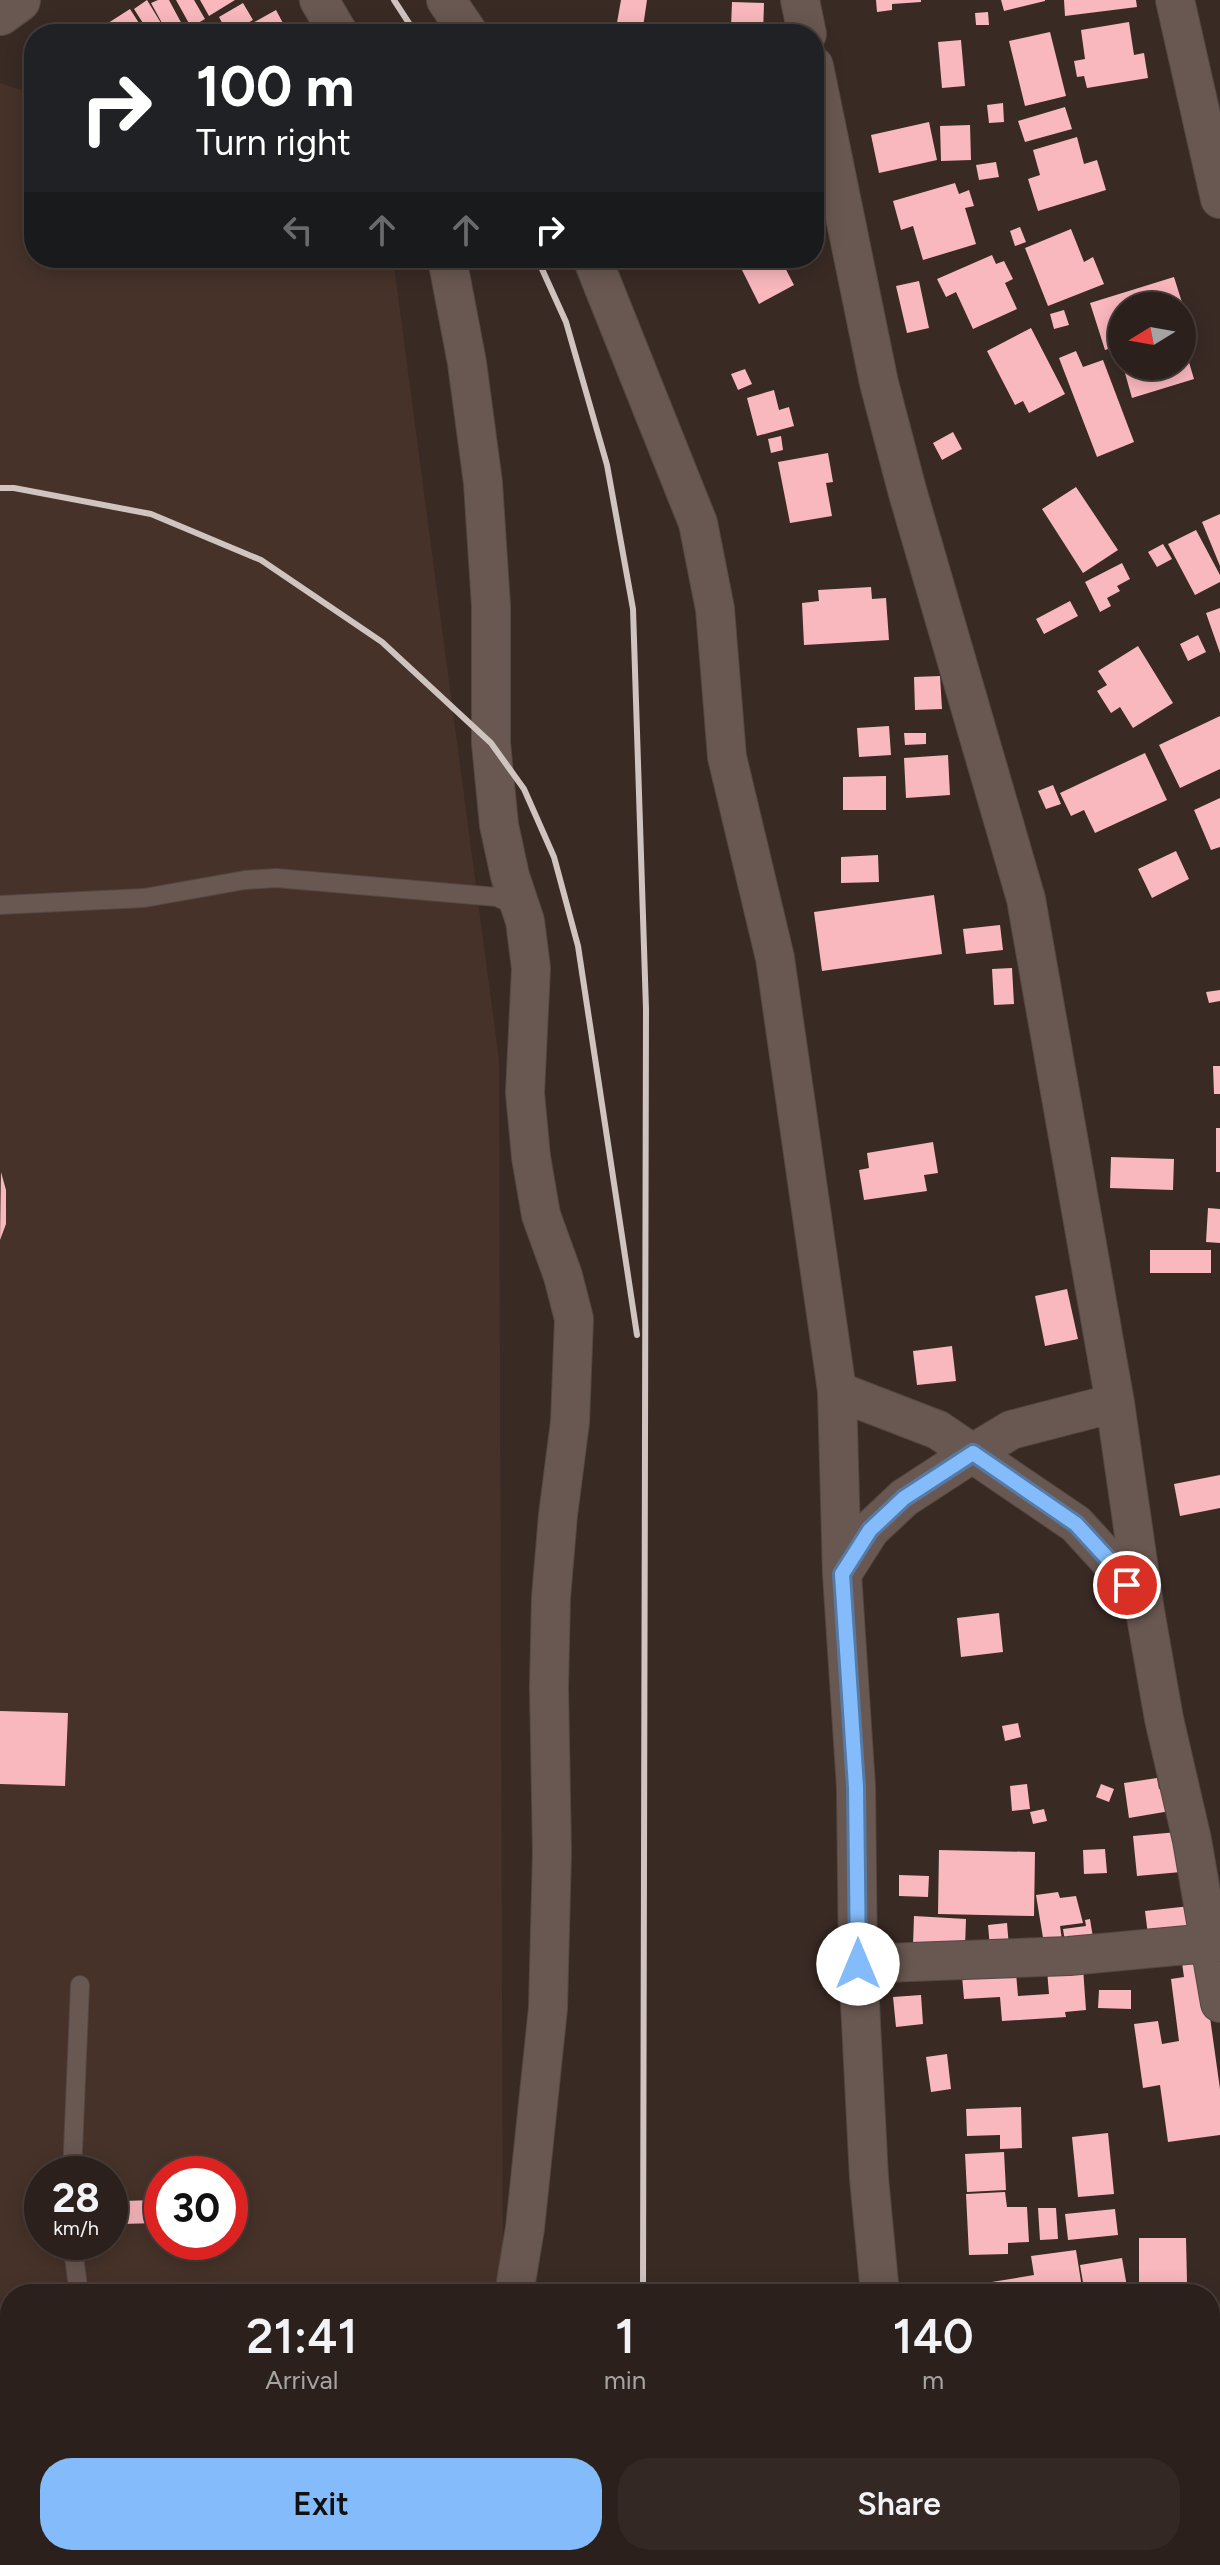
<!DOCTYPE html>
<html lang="en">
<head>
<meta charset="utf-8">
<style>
  body { margin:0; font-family:Figtree,sans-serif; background:#332824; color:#f1f3f6; height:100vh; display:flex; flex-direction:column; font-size:30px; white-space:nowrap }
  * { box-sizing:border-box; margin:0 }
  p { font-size:26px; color:#a6a3a3 }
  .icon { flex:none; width:44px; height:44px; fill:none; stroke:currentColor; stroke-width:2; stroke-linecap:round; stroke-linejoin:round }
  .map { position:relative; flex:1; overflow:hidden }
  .panel { position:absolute; left:0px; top:2284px; width:1220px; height:282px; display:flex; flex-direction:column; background:#2b201b; border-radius:32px 32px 0 0; box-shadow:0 4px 20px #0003,0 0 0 2px #473e3a }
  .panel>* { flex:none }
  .top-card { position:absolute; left:24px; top:24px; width:800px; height:244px; border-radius:32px; box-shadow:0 4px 20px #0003,0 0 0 2px #473e3a; background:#202124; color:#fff; overflow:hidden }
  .needle { width:52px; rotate:259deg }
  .controls { position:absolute; left:1108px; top:292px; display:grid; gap:16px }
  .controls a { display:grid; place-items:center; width:88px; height:88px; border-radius:50%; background:#2b201b; box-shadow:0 4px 20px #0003,0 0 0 2px #473e3a; font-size:40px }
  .speed { position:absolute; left:24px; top:2156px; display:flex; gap:16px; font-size:40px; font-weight:700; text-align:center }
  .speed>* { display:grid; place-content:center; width:104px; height:104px; border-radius:50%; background:#2b201b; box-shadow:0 4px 20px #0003,0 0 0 2px #473e3a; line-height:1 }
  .speed small { font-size:20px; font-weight:400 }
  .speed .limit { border:12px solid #d22; background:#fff; color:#111 }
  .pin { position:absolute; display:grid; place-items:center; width:68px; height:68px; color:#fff; margin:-34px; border:4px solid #fff; border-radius:50%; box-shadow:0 2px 8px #0007 }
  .me { position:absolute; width:88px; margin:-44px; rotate:0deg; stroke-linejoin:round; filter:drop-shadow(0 0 6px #0008) }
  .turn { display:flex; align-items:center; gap:28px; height:168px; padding:0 40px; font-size:36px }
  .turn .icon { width:104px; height:104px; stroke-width:2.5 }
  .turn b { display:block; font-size:56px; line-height:68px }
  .lanes { display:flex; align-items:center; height:76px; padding:0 40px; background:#0003; justify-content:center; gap:40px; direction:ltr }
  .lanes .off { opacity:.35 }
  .eta { display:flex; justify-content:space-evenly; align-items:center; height:136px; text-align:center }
  .eta b { font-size:48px; font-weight:600; line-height:56px }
  .button { display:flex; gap:16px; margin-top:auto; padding:16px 40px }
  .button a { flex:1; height:92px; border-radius:32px; background:#84bcfb; color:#111; font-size:32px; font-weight:600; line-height:92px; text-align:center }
  .button a+a { background:#332824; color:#f1f3f6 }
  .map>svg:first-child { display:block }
</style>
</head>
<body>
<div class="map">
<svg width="1220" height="2565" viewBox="0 0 1220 2565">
  <rect width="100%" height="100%" fill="#392a24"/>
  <path fill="#463229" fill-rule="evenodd" d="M 0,83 L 34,94 L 34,258 L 393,258 L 499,1060 L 503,2294 L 10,2294 L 10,2556 L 504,2556 L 504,2565 L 0,2565 ZM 42,2174 L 110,2174 L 110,2242 L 42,2242 ZM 162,2174 L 230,2174 L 230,2242 L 162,2242 Z"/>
  <path fill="#f9b8be" d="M 147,0 L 161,23 L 148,31 L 134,9 Z
    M 158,0 L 169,0 L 184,28 L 174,34 L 168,34 L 151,3 Z
    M 176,0 L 194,0 L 205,19 L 191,27 Z
    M 200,0 L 235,0 L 209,16 Z
    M 621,0 L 647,0 L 642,34 L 615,34 Z
    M 876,0 L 921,0 L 921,2 L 892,4 L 892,10 L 877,12 Z
    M 1001,0 L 1045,0 L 1045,1 L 1004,11 Z
    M 1064,0 L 1136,0 L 1137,7 L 1065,16 Z
    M 732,2 L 764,3 L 763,34 L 718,34 L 719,26 L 731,27 Z
    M 243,3 L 253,20 L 228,34 L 219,17 Z
    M 130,9 L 146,34 L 96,34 L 94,32 Z
    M 276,10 L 284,25 L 268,34 L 254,34 L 249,25 Z
    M 988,12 L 989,25 L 976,25 L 975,13 Z
    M 1129,22 L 1134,55 L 1144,53 L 1148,78 L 1087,88 L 1084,76 L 1077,77 L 1074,61 L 1085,59 L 1081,30 Z
    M 1050,32 L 1066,96 L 1025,106 L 1009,41 Z
    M 961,40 L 965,86 L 942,88 L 938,42 Z
    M 1003,103 L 1004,122 L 989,123 L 987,105 Z
    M 1065,107 L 1072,129 L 1025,142 L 1018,121 Z
    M 929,122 L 937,160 L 879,173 L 871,135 Z
    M 970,125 L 971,160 L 941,161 L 940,126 Z
    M 1077,137 L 1084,164 L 1097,160 L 1106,190 L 1038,211 L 1028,179 L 1040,175 L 1033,150 Z
    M 996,162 L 999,177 L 979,180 L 976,165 Z
    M 955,183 L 959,194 L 969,190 L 974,206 L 965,208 L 976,244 L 923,260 L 913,226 L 901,230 L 893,201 Z
    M 1020,227 L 1026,242 L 1015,246 L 1010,231 Z
    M 1071,229 L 1084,262 L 1093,257 L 1104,284 L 1048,306 L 1025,248 Z
    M 992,255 L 996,264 L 1004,261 L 1013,279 L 1005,283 L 1017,309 L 973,329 L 956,292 L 946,297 L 937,279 Z
    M 736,258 L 780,258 L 794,285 L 759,304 Z
    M 1174,277 L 1190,328 L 1182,330 L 1182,306 L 1122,306 L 1122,360 L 1117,346 L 1105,350 L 1090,303 Z
    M 919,281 L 929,328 L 907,333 L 896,286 Z
    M 1064,310 L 1069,325 L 1054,329 L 1050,314 Z
    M 1031,328 L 1065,394 L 1029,413 L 1023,401 L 1015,405 L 987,351 Z
    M 1183,342 L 1194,379 L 1132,398 L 1123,366 L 1182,366 Z
    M 1076,351 L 1083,367 L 1103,360 L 1134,442 L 1097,457 L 1059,358 Z
    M 745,369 L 752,384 L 738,390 L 731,374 Z
    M 774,390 L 779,410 L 789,407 L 794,426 L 757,436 L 747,398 Z
    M 953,432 L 962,449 L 942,460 L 933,443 Z
    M 781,436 L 783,450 L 771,453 L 768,439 Z
    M 828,453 L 833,482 L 826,483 L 832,516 L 790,523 L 778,462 Z
    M 1076,487 L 1118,550 L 1083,573 L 1042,509 Z
    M 1220,514 L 1220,566 L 1202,522 Z
    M 1196,530 L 1220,575 L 1220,582 L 1195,595 L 1168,544 Z
    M 1163,544 L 1172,559 L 1157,567 L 1148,552 Z
    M 1122,563 L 1130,579 L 1117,586 L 1120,591 L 1107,598 L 1111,606 L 1100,612 L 1085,582 Z
    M 871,587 L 872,599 L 886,598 L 889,640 L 804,645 L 802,603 L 819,601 L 818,590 Z
    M 1070,601 L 1078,616 L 1044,634 L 1036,619 Z
    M 1220,608 L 1220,653 L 1206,613 Z
    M 1198,635 L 1206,652 L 1188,661 L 1180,644 Z
    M 1138,646 L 1173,703 L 1133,728 L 1120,707 L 1111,713 L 1097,691 L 1107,685 L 1098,671 Z
    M 940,676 L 942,709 L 915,710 L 914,677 Z
    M 1220,716 L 1220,769 L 1180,788 L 1159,745 Z
    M 889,726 L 891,755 L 859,757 L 857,728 Z
    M 904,733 L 926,733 L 926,744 L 905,745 Z
    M 1145,753 L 1167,800 L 1095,833 L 1084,810 L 1071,816 L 1060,793 Z
    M 948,755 L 950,795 L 906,798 L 904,758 Z
    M 886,776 L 886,810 L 843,810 L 843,777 Z
    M 1053,785 L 1061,804 L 1046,809 L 1038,791 Z
    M 1220,798 L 1220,847 L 1211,850 L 1194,810 Z
    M 1176,851 L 1189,879 L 1152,898 L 1138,869 Z
    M 878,855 L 879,882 L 841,883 L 841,857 Z
    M 934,895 L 942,954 L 822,971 L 814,912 Z
    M 1000,925 L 1003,950 L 966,954 L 963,929 Z
    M 1012,968 L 1014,1004 L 994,1005 L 992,969 Z
    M 1220,990 L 1220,1001 L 1209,1003 L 1206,992 Z
    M 1213,1066 L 1220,1066 L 1220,1094 L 1214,1094 Z
    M 1216,1128 L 1220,1128 L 1220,1172 L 1216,1172 Z
    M 933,1142 L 938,1173 L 924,1175 L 927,1191 L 864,1200 L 859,1170 L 869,1168 L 867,1153 Z
    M 1111,1157 L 1174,1159 L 1173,1190 L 1110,1188 Z
    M 1,1172 L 6,1190 L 6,1224 L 0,1240 Z
    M 1208,1208 L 1220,1209 L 1220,1243 L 1206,1242 Z
    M 1150,1250 L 1211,1250 L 1211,1273 L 1150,1273 Z
    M 1067,1289 L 1078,1339 L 1045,1346 L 1035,1296 Z
    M 952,1346 L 956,1381 L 917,1385 L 913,1351 Z
    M 1220,1475 L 1220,1508 L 1180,1516 L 1174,1484 Z
    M 999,1613 L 1003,1652 L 961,1657 L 957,1618 Z
    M 0,1711 L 68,1713 L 65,1786 L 0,1784 Z
    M 1018,1723 L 1021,1737 L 1005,1741 L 1002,1726 Z
    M 1157,1778 L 1159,1789 L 1166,1788 L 1170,1811 L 1129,1818 L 1124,1783 Z
    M 1027,1784 L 1030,1809 L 1012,1811 L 1010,1786 Z
    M 1101,1784 L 1114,1789 L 1109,1802 L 1096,1797 Z
    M 1044,1809 L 1047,1821 L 1033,1824 L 1030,1812 Z
    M 1178,1832 L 1181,1872 L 1137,1876 L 1133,1836 Z
    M 1105,1849 L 1107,1873 L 1084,1874 L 1083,1850 Z
    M 939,1850 L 1035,1852 L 1034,1916 L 938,1914 Z
    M 899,1875 L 929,1876 L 928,1897 L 899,1896 Z
    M 1058,1892 L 1060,1898 L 1076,1896 L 1083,1923 L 1060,1926 L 1063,1947 L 1045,1950 L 1036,1895 Z
    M 1190,1906 L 1193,1929 L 1148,1935 L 1145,1911 Z
    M 914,1916 L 966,1919 L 965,1947 L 913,1945 Z
    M 1090,1919 L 1094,1944 L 1066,1948 L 1063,1929 L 1086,1926 L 1085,1920 Z
    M 1007,1923 L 1009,1947 L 990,1948 L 988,1925 Z
    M 1201,1953 L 1220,2089 L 1220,2135 L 1168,2142 L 1160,2085 L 1143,2088 L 1134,2024 L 1158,2021 L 1162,2044 L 1179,2041 L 1171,1979 L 1184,1977 L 1181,1956 Z
    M 1083,1968 L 1086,2010 L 1065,2012 L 1066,2017 L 1002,2021 L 1000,1997 L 964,1999 L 962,1976 L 1016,1973 L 1018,1996 L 1049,1994 L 1047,1970 Z
    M 1099,1990 L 1131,1990 L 1131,2009 L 1098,2008 Z
    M 921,1995 L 923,2024 L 896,2027 L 893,1997 Z
    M 947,2054 L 951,2089 L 931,2092 L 926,2057 Z
    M 1021,2107 L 1022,2148 L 1000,2149 L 1000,2135 L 967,2136 L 966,2109 Z
    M 1108,2133 L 1114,2194 L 1078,2197 L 1072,2137 Z
    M 1004,2152 L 1006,2190 L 967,2192 L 965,2154 Z
    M 1005,2192 L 1007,2207 L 1027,2207 L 1029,2242 L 1008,2243 L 1008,2254 L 969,2255 L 966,2194 Z
    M 156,2200 L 157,2223 L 122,2224 L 122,2201 Z
    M 1038,2208 L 1056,2208 L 1058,2239 L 1040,2240 Z
    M 1115,2209 L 1118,2235 L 1068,2240 L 1065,2214 Z
    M 1139,2238 L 1186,2238 L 1187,2282 L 1139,2282 Z
    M 1076,2250 L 1083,2294 L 968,2294 L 967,2286 L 1034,2275 L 1031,2256 Z
    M 1122,2258 L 1127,2287 L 1085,2294 L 1080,2265 Z
    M 951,2287 L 951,2294 L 928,2294 L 928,2289 Z
    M 3,2326 L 10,2327 L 10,2397 L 2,2397 Z
    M 1220,2377 L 1220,2410 L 1215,2410 L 1213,2378 Z
    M 1220,2433 L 1220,2488 L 1213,2488 L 1210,2434 Z
    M 528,2556 L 620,2556 L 620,2565 L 528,2565 Z
    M 1150,2556 L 1194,2556 L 1196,2565 L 1152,2565 Z"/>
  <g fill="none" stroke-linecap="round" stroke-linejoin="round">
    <defs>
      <path id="lane" d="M 0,905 L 144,898 L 245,880 L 276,878 L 497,897 L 512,904 L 516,909
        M 72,2174 L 80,1985
        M 72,2242 L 79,2294
        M 454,2556 L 462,2565
        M 156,2565 L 156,2556"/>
      <path id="street" d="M 319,0 L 339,34
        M 446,0 L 469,34
        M 800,0 L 807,34
        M 1175,0 L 1220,199
        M 814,66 L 879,383 L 907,490 L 1026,899 L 1115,1403 L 1145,1611 L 1164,1719 L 1192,1840 L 1220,2003
        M 447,258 L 467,363 L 483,483 L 491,606 L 491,743 L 499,825 L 510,876 L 525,921 L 531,968 L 525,1093 L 531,1157 L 541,1215 L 563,1276 L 574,1319 L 570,1422 L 558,1515 L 551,1598 L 549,1687 L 552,1852 L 548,2008 L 525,2228 L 514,2294
        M 592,258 L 698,523 L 715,609 L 727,757 L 775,958 L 837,1391 L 842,1574 L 856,1787 L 858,1964 L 869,2178 L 880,2294
        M 837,1391 L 938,1430 L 1076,1524 L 1109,1560 L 1141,1605
        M 842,1574 L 870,1530 L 904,1498 L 973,1453 L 1011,1430 L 1115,1403
        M 858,1964 L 1069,1956 L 1220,1942
        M 1210,2421 L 1220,2420
        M 0,2520 L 10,2520
        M 902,2556 L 902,2565"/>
      <path id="secondary" d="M 0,13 L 18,0"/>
    </defs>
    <use href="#lane" stroke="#544743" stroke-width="20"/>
    <use href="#street" stroke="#544743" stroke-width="40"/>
    <use href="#secondary" stroke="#544743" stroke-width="46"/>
    <use href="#lane" stroke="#695851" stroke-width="18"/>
    <use href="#street" stroke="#695851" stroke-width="38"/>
    <use href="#secondary" stroke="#695851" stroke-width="44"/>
    <path stroke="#cfc4c0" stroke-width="6" d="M 394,0 L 416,34
      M 537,258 L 566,322 L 607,465 L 633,609 L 646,1009 L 643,2294
      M 0,488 L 14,488 L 151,514 L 261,560 L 382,642 L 491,743 L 524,789 L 554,857 L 578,946 L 637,1335
      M 642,2565 L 642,2556"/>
  </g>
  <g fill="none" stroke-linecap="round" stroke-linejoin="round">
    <defs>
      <path id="route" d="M 858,1964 L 856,1787 L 842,1574 L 870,1530 L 904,1498 L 973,1453 L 1076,1524 L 1109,1560 L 1127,1585"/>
    </defs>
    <use href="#route" stroke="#567aa3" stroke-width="20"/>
    <use href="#route" stroke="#84bcfb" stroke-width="14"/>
  </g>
</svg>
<div class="controls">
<a><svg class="needle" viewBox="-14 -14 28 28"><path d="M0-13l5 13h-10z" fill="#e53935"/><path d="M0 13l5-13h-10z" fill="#a6a3a3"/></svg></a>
</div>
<div class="speed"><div>28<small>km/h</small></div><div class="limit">30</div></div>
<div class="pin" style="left:1127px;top:1585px;background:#d93025"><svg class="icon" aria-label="arrive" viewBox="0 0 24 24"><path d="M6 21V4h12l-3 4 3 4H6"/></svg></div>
<svg class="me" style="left:858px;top:1964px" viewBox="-20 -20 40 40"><circle r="19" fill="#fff"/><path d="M0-13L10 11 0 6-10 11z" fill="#84bcfb"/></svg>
<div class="top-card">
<div class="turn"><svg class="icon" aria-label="right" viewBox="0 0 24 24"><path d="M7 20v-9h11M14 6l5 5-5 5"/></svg><div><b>100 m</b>Turn right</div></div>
<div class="lanes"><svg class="icon off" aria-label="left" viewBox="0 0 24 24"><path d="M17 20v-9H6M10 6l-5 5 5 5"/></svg><svg class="icon off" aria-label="ahead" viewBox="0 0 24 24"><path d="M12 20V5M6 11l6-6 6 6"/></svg><svg class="icon off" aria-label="ahead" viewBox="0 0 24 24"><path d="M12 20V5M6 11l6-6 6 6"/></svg><svg class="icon" aria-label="right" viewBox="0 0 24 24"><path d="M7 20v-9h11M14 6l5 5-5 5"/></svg></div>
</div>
<section class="panel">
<div class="eta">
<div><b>21:41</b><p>Arrival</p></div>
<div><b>1</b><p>min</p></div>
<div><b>140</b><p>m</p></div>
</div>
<div class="button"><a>Exit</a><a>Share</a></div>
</section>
</div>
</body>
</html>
